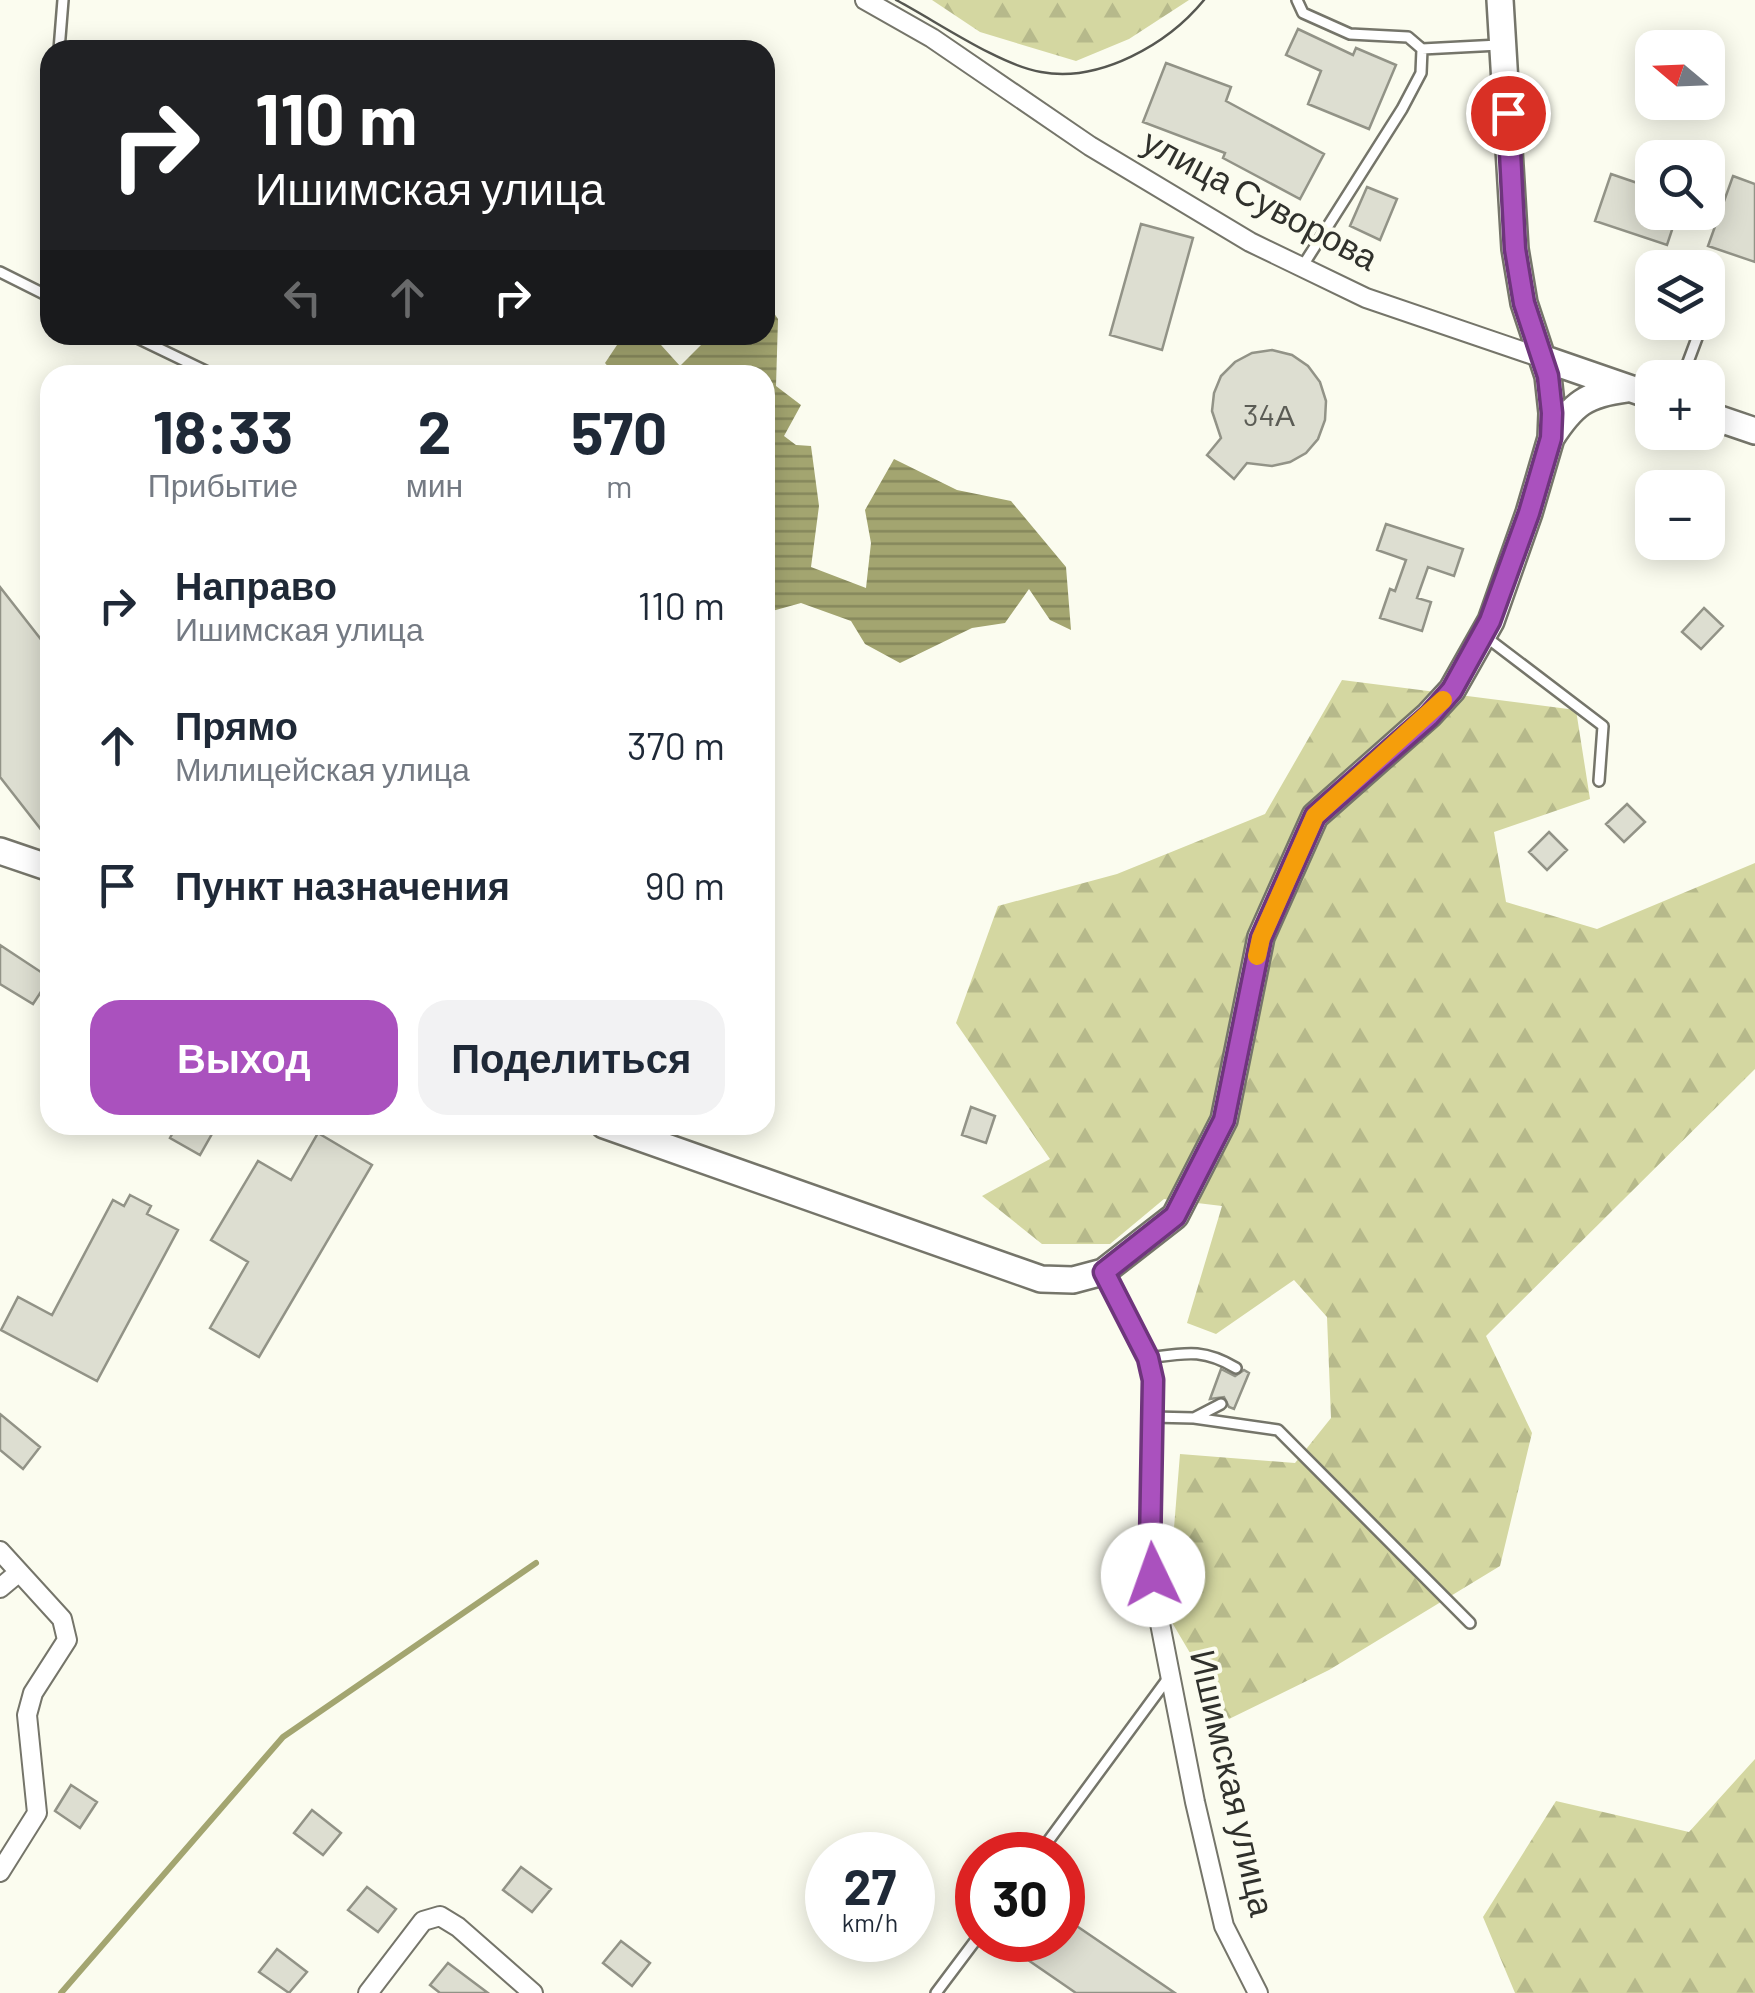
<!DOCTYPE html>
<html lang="ru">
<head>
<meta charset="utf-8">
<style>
  body { margin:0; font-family:Barlow,sans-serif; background:#f2f2f3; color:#1f2937; height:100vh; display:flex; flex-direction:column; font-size:38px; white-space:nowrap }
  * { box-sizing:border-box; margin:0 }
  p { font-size:32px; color:#747a83 }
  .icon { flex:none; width:55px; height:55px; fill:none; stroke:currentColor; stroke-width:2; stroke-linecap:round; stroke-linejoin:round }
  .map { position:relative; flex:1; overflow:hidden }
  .sheet { position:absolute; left:40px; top:365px; width:735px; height:770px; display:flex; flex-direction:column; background:#fff; border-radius:30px; box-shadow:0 5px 25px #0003 }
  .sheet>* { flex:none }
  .top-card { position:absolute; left:40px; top:40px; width:735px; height:305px; border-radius:30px; box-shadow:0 5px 25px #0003; background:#202124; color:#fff; overflow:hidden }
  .needle { width:65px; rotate:289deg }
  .controls { position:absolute; left:1635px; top:30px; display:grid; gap:20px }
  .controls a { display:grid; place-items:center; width:90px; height:90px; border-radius:20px; background:#fff; box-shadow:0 5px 25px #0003; font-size:50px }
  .speed { position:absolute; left:805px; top:1832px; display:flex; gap:20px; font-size:50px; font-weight:700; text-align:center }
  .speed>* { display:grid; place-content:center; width:130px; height:130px; border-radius:50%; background:#fff; box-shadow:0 5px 25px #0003; line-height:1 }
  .speed small { font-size:25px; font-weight:400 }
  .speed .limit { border:15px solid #d22; background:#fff; color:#111 }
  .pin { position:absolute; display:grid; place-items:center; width:85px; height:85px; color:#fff; margin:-42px; border:5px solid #fff; border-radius:50%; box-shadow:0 2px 10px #0007 }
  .me { position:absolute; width:110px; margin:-55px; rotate:357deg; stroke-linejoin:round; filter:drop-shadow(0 0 8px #0008) }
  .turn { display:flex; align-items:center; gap:35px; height:210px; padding:0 50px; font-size:45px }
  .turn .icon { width:130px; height:130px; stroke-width:2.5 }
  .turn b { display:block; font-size:70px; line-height:85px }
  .lanes { display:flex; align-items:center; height:95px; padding:0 50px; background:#0003; justify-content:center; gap:50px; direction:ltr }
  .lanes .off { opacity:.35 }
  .eta { display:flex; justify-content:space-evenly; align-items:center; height:170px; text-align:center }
  .eta b { font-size:60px; font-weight:700; line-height:70px }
  .cta { display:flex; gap:20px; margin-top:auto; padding:20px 50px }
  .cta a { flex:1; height:115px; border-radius:30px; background:#aa51be; color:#fff; font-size:40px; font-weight:700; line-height:115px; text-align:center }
  .cta a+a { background:#f2f2f3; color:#1f2937 }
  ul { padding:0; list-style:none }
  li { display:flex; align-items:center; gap:30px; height:140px; padding:0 50px }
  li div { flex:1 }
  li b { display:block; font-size:38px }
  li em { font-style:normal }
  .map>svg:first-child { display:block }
</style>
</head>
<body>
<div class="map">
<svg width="1755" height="1993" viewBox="0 0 1755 1993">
  <defs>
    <pattern id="forest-firs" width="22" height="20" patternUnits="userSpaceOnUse" patternTransform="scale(2.5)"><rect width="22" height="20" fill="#d4d7a1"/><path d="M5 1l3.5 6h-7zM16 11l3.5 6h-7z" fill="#b6b98b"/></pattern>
    <pattern id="water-rules" width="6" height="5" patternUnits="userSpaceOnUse" patternTransform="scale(2.5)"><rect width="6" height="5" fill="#a3a570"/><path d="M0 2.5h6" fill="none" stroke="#85875c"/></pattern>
  </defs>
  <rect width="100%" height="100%" fill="#fbfcef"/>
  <path fill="url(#forest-firs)" d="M 932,0 L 1189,0 L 1129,39 L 1076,61 L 980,32 Z
    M 1342,680 L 1576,710 L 1590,799 L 1494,832 L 1506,902 L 1597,929 L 1755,863 L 1755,1069 L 1486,1336 L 1532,1433 L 1500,1566 L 1329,1670 L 1229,1719 L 1167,1614 L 1180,1454 L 1295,1463 L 1331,1418 L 1327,1317 L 1294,1280 L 1216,1334 L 1187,1323 L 1222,1206 L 1164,1199 L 1110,1244 L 1042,1244 L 982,1196 L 1050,1159 L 956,1023 L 998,906 L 1117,874 L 1265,814 Z
    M 1755,1759 L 1755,1993 L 1515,1993 L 1483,1917 L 1556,1801 L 1689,1832 Z"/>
  <path fill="url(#water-rules)" d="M 765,300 L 778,319 L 776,386 L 801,405 L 784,436 L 796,445 L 811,446 L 819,506 L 811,567 L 866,588 L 871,543 L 865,510 L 894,459 L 957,490 L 1011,501 L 1066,567 L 1071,630 L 1050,620 L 1029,589 L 1005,623 L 972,628 L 900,663 L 865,644 L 851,621 L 801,603 L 765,613 L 765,375 L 615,375 L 605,363 L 619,342 L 617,335 L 652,335 L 680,366 L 711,335 L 765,335 Z"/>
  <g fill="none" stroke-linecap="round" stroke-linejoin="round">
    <path stroke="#a3a570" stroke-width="6" d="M 61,1993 L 283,1737 L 536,1563"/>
  </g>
  <path fill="#ddded1" stroke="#929387" stroke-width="2.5" d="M 1298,29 L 1353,55 L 1356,48 L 1396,65 L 1369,129 L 1308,104 L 1321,71 L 1286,55 Z
    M 1166,63 L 1231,87 L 1226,101 L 1324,154 L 1300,199 L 1223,158 L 1225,153 L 1143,122 Z
    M 1611,174 L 1652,188 L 1652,212 L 1678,212 L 1667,245 L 1595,221 Z
    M 1733,176 L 1755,184 L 1755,262 L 1708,246 Z
    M 1367,187 L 1397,199 L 1380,240 L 1350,226 Z
    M 1141,224 L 1193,238 L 1162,350 L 1110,335 Z
    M 1272,350 L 1292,355 L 1308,366 L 1320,382 L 1326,401 L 1325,420 L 1318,439 L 1306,453 L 1290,462 L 1272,466 L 1247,463 L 1234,479 L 1207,455 L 1221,438 L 1212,411 L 1214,393 L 1221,376 L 1235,362 L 1252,353 Z
    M 1386,524 L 1463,549 L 1454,576 L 1428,567 L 1417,598 L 1431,602 L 1422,631 L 1380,618 L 1390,589 L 1395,591 L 1406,560 L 1377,550 Z
    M 0,587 L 50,651 L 50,841 L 0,777 Z
    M 1704,608 L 1723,626 L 1701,649 L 1682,632 Z
    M 1627,804 L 1645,822 L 1624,842 L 1606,824 Z
    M 1549,832 L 1567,850 L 1547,870 L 1529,852 Z
    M 0,945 L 50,978 L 33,1004 L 0,984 Z
    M 971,1107 L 995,1116 L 986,1143 L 962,1135 Z
    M 177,1125 L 217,1125 L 200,1155 L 170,1138 Z
    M 318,1133 L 372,1165 L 259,1357 L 210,1328 L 248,1262 L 211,1240 L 258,1161 L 291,1180 Z
    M 130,1195 L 151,1206 L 147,1214 L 178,1230 L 97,1381 L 1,1330 L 18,1297 L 52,1315 L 113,1200 L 124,1206 Z
    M 1221,1369 L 1235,1376 L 1244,1370 L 1249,1373 L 1234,1409 L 1229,1407 L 1224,1397 L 1210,1399 Z
    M 0,1414 L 40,1447 L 23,1469 L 0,1450 Z
    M 71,1785 L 97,1802 L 80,1828 L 55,1811 Z
    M 312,1810 L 341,1833 L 323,1855 L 294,1833 Z
    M 521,1867 L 551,1889 L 532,1912 L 503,1890 Z
    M 367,1887 L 396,1909 L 378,1932 L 348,1910 Z
    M 1062,1916 L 1175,1993 L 1076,1993 L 999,1940 L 1062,1940 Z
    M 621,1941 L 650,1963 L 632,1986 L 603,1963 Z
    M 277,1949 L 307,1972 L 289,1993 L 259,1972 Z
    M 448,1963 L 488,1993 L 440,1993 L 430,1985 Z"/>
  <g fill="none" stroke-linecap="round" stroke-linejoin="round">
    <defs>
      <path id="lane" d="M 1297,0 L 1303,13 L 1350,34 L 1408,37 L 1422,49 L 1421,73 L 1402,109 L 1302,267
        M 1422,49 L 1499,45
        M 59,50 L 63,0
        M 0,272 L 50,297
        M 1708,310 L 1713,295
        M 131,335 L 214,375
        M 1682,378 L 1703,322
        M 1486,637 L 1603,726 L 1599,781
        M 1148,1358 C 1185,1353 1203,1348 1236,1368
        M 1152,1417 L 1194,1418 L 1221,1404
        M 1194,1418 L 1278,1430 L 1470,1623
        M 1038,1855 L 1169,1677
        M 936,1993 L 978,1937"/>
      <path id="street" d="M 865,0 L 932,38 L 1090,146 L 1250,242 L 1366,298 L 1542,358
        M 1103,1272 L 1148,1358 L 1153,1380 L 1150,1546 L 1156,1603 L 1195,1802 L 1224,1926 L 1258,1993
        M 0,1551 L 62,1619 L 67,1640 L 33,1693 L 27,1715 L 37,1813 L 0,1872
        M 0,1588 L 18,1573
        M 368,1993 L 423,1921 L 440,1916 L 458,1927 L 533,1993"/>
      <path id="secondary" d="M 1542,358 L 1652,396
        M 1708,415 L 1755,431
        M 1551,438 C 1573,404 1586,394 1626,389
        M 0,851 L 50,868
        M 604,1125 L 1041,1279 L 1073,1280 L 1103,1272 L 1175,1216 L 1224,1120 L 1261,937 L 1315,816 L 1429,715 L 1452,690 L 1491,621 L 1529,513 L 1551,438 L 1552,413 L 1548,376 L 1524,303 L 1515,249 L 1500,0"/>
    </defs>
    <use href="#lane" stroke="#75756a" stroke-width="14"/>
    <use href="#street" stroke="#75756a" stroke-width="22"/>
    <use href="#secondary" stroke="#75756a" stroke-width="30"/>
    <use href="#lane" stroke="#fff" stroke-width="9"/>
    <use href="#street" stroke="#fff" stroke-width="18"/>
    <use href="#secondary" stroke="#fff" stroke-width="25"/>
    <path stroke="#565751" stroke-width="2.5" d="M 896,0 C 936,21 999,65 1041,72 C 1100,83 1168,44 1204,0"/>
  </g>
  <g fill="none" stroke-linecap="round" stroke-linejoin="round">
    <defs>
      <path id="route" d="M 1153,1575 L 1150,1546 L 1153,1380 L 1148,1358 L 1104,1272 L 1175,1216 L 1224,1120 L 1261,938 L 1315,816 L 1429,716 L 1452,690 L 1490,621 L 1529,513 L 1551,438 L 1552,413 L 1548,376 L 1524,303 L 1515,249 L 1508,113"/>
    </defs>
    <use href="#route" stroke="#6e357c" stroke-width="25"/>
    <use href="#route" stroke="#aa51be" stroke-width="18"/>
    <path stroke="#f59e0b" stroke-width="18" d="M 1257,956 L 1261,938 L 1315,816 L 1443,700"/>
  </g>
  <g text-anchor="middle" stroke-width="8" stroke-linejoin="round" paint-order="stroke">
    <g font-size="30" fill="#5b5c55">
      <text x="1269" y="426">34А</text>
    </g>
    <g font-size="35" fill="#30312c" stroke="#fbfcef">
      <text transform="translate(1260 200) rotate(28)" y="12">улица Суворова</text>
      <text transform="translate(1232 1783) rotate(77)" y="12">Ишимская улица</text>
    </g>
  </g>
</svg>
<div class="controls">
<a><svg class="needle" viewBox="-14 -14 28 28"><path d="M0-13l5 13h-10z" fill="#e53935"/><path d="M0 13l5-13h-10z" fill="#747a83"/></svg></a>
<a><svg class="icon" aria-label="search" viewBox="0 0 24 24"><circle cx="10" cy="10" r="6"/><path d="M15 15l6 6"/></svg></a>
<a><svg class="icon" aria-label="layers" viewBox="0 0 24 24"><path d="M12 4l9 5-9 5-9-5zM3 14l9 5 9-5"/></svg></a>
<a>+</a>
<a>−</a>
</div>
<div class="speed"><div>27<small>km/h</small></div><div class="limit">30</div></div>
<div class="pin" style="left:1508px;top:113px;background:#d93025"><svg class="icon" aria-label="arrive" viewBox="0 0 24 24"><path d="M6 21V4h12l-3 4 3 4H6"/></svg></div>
<svg class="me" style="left:1153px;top:1575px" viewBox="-20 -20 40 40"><circle r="19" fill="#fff"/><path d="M0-13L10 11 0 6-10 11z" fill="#aa51be"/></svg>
<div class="top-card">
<div class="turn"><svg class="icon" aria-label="right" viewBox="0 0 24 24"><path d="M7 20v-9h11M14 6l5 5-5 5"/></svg><div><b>110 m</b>Ишимская улица</div></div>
<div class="lanes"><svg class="icon off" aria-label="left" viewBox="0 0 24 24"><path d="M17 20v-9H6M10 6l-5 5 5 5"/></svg><svg class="icon off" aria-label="ahead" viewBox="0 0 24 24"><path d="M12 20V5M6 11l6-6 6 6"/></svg><svg class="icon" aria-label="right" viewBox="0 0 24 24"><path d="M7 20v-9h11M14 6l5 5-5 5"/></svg></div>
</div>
<section class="sheet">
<div class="eta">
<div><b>18:33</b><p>Прибытие</p></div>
<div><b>2</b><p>мин</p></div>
<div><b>570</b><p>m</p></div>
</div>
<ul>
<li><svg class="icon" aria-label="right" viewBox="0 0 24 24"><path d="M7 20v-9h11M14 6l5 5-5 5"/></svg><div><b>Направо</b><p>Ишимская улица</p></div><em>110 m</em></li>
<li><svg class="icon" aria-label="ahead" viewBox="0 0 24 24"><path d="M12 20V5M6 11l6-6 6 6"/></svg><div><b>Прямо</b><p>Милицейская улица</p></div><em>370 m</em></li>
<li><svg class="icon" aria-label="arrive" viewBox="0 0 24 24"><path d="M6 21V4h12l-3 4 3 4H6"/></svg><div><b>Пункт назначения</b></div><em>90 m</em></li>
</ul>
<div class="cta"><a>Выход</a><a>Поделиться</a></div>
</section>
</div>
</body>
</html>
